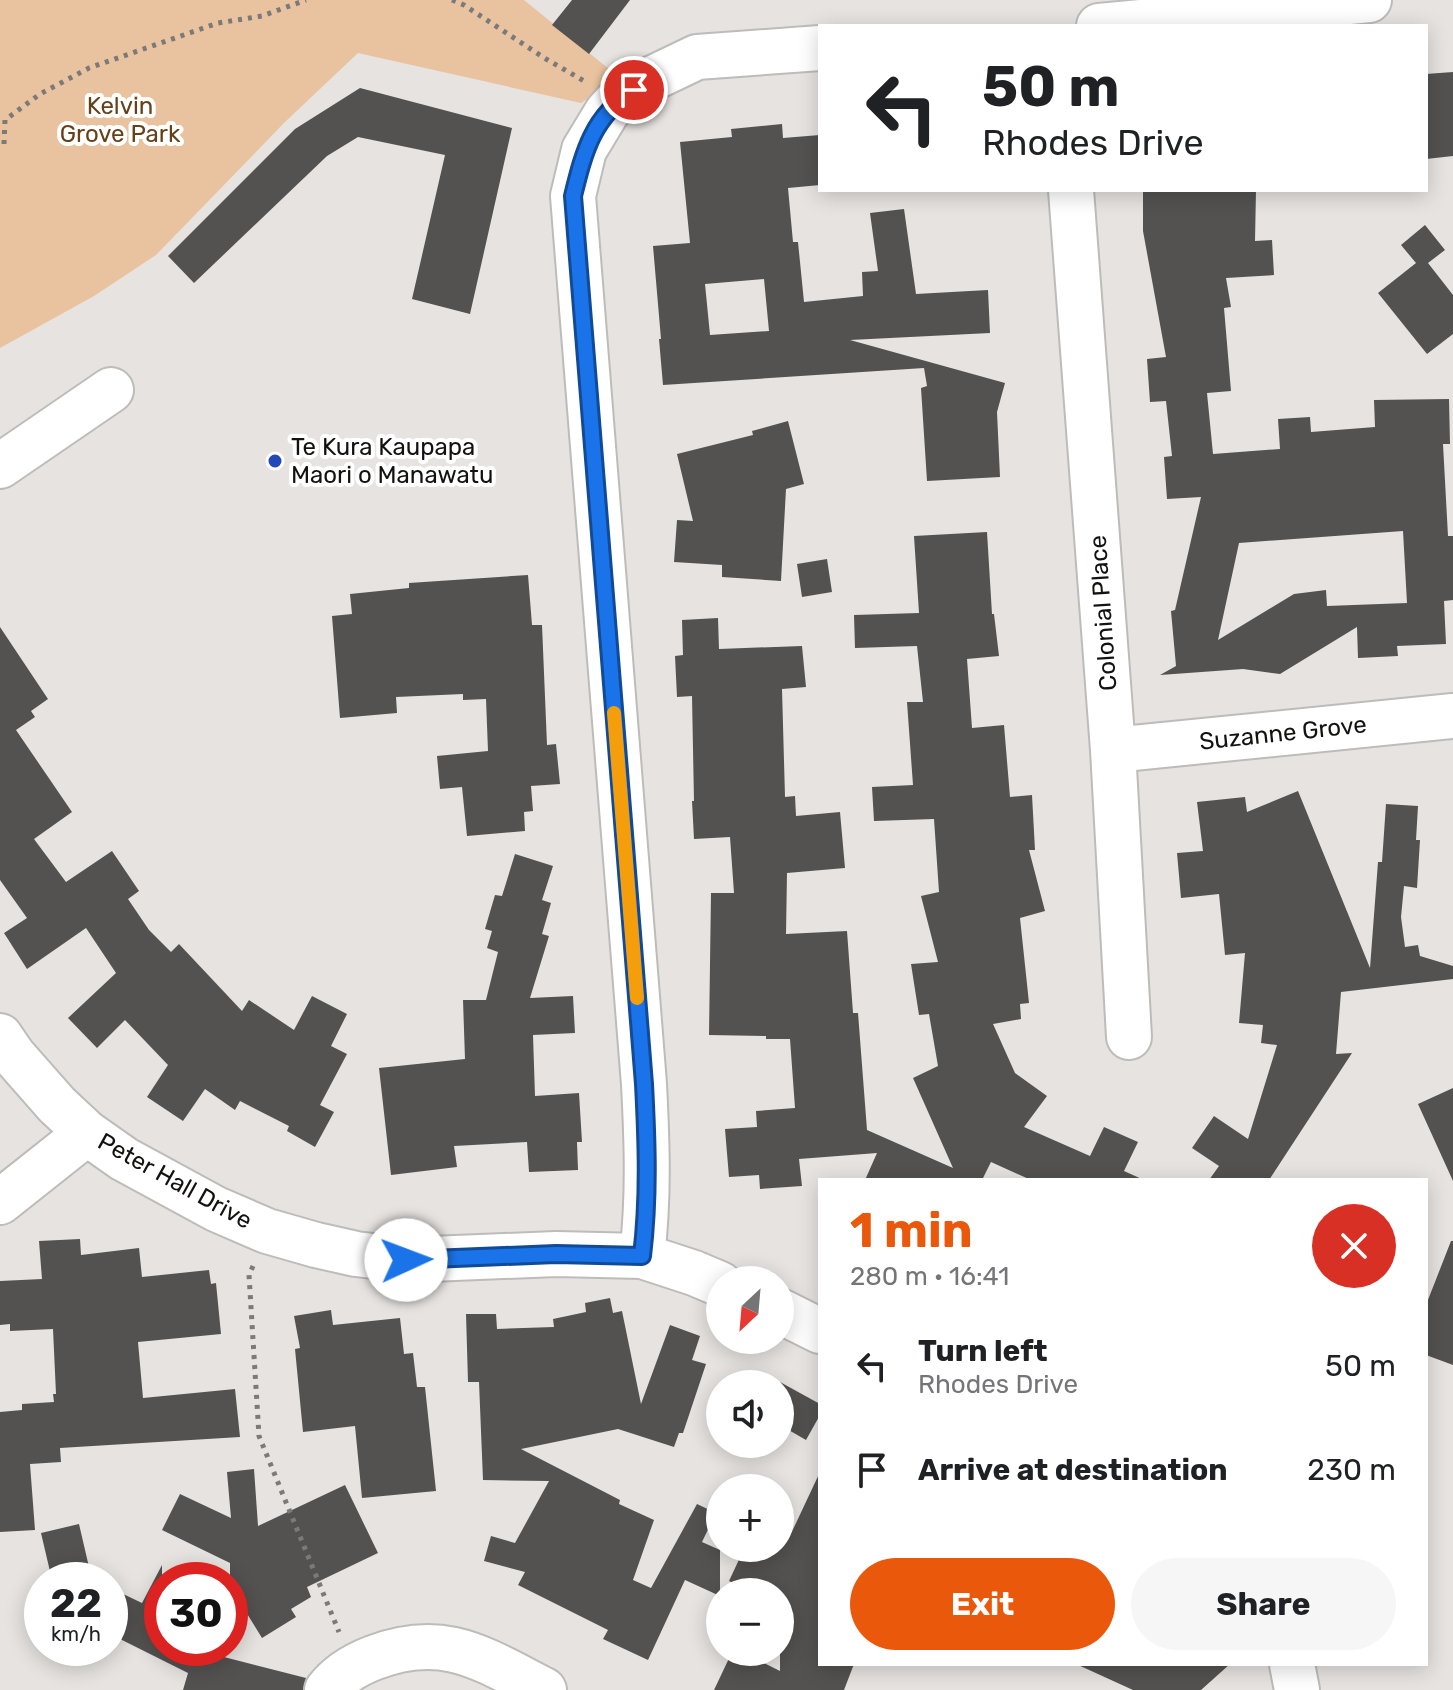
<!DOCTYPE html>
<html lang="en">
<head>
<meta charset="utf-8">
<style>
  body { margin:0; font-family:Rubik,sans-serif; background:#f6f6f6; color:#202124; height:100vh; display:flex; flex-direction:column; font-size:30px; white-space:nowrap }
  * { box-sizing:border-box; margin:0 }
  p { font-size:26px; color:#757577 }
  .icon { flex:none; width:44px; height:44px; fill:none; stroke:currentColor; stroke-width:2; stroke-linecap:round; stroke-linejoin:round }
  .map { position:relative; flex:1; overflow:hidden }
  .panel { position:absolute; left:818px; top:1178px; width:610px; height:488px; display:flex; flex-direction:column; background:#fff; border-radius:0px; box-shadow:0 4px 20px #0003 }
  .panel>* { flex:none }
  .hud { position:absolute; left:818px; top:24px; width:610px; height:168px; border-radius:0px; box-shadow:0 4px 20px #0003; background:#fff; color:#202124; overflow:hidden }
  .needle { width:52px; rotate:206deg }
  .fabs { position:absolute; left:706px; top:1266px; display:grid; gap:16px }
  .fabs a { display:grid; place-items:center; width:88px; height:88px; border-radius:50%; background:#fff; box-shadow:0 4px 20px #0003; font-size:40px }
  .speed { position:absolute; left:24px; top:1562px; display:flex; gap:16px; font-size:40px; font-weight:700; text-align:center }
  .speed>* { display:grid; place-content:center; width:104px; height:104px; border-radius:50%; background:#fff; box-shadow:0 4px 20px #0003; line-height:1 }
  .speed small { font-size:20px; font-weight:400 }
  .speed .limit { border:12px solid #d22; background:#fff; color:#111 }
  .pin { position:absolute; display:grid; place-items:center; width:68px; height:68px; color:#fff; margin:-34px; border:4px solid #fff; border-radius:50%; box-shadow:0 2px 8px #0007 }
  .me { position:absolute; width:88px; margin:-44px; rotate:88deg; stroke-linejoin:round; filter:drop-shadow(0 0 6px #0008) }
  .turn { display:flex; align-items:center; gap:28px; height:168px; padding:0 32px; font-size:36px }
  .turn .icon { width:104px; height:104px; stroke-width:2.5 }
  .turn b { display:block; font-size:56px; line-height:68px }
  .round { display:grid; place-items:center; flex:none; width:84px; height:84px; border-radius:42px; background:#f6f6f6 }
  .headline { display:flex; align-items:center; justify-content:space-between; height:136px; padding:0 32px }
  h1 { font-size:48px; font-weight:700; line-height:60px; color:#ea580c }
  .primary-button { display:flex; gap:16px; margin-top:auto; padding:16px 32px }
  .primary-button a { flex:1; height:92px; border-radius:48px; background:#ea580c; color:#fff; font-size:32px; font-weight:700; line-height:92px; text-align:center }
  .primary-button a+a { background:#f6f6f6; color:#202124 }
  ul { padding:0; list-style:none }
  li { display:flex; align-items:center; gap:24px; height:104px; padding:0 32px }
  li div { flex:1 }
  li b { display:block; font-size:30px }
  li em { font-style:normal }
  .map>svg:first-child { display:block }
</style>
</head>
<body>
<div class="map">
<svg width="1453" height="1690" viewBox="0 0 1453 1690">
  <rect width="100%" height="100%" fill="#e6e3e0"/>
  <path fill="#e9c39f" d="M 0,0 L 524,0 L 620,78 L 581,103 L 358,53 L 285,122 L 156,255 L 94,296 L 0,348 Z"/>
  <path fill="#545250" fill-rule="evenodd" d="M 572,0 L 630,0 L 589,54 L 552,25 Z
    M 1453,72 L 1453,156 L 1426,159 L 1426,74 Z
    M 360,88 L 512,128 L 470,314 L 412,299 L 445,155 L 358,137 L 327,156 L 194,283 L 168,256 L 295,129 Z
    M 782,124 L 783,138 L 820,135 L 820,185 L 788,188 L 793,242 L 798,242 L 804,302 L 863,296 L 862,272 L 878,271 L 870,213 L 904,209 L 916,294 L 988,290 L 990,333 L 850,340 L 1005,383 L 997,412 L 1000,477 L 927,481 L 921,388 L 927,386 L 924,368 L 663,385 L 659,339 L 661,339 L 653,246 L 690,243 L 680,142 L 732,137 L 731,129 ZM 764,279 L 769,331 L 710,335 L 705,284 Z
    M 1143,190 L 1256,190 L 1255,241 L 1272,240 L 1274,275 L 1226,278 L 1231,307 L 1224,308 L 1231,391 L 1207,393 L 1213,454 L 1280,449 L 1278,419 L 1310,417 L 1311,432 L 1375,427 L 1374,400 L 1449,399 L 1450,444 L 1443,444 L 1448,536 L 1453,536 L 1453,600 L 1444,601 L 1446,644 L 1397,646 L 1398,656 L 1358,658 L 1357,627 L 1280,674 L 1243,669 L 1160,675 L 1176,666 L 1171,611 L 1175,610 L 1201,497 L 1167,499 L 1164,457 L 1172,456 L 1166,401 L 1150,402 L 1147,359 L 1166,357 L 1143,231 ZM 1403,531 L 1407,603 L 1327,606 L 1326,590 L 1294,594 L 1218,640 L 1239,543 Z
    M 1425,225 L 1445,250 L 1428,263 L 1453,295 L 1453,334 L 1427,354 L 1378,293 L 1416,263 L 1401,245 Z
    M 788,421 L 804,484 L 786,489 L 781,581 L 722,577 L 722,565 L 674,562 L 677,520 L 693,521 L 677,454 L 753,435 L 752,431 Z
    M 987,532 L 992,614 L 994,614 L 999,656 L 967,659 L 972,728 L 1004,725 L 1010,797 L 1032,795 L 1035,850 L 1029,850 L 1045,911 L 1020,918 L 1029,1003 L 1020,1004 L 1021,1019 L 993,1024 L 1015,1073 L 1047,1096 L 1024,1127 L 1090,1156 L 1104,1127 L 1138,1142 L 1124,1171 L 1144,1180 L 1031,1180 L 991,1162 L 982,1180 L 865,1180 L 877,1153 L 799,1159 L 802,1186 L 760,1189 L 759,1175 L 729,1177 L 725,1129 L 757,1127 L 756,1111 L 795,1108 L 790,1039 L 766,1039 L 766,1036 L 709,1035 L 711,893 L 734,893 L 730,837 L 694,839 L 692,801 L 694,801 L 692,696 L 677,697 L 675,656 L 683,655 L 682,620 L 718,618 L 719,649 L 802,646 L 806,687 L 782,689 L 785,797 L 795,796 L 796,816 L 840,812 L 845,868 L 787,873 L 786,934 L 847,931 L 853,1013 L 858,1013 L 867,1130 L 953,1168 L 913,1078 L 938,1066 L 929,1014 L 919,1015 L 911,964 L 938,962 L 921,896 L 939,892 L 934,819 L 874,821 L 872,787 L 913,785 L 907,702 L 923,702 L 917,646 L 855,648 L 854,615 L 919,613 L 914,536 Z
    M 827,559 L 832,592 L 802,597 L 797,564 Z
    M 528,575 L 532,625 L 542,625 L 547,745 L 556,744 L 560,784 L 531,786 L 533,811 L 524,812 L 525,831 L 467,836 L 462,787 L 440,789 L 437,756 L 488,751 L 486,699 L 463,700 L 463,694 L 396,697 L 397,713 L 340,718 L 332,616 L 352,614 L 350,594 L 409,588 L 409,583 Z
    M 0,627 L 48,699 L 31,711 L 35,717 L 16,730 L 72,812 L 34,839 L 66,882 L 112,851 L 139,891 L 128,899 L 149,930 L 171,952 L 179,944 L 242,1011 L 249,1000 L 294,1030 L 312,996 L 347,1014 L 331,1046 L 347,1054 L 320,1105 L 334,1112 L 315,1147 L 287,1131 L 289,1126 L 240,1101 L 235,1110 L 205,1089 L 183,1121 L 147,1097 L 168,1065 L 125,1020 L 97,1048 L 68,1018 L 116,973 L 86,928 L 27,969 L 4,933 L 27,918 L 0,880 Z
    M 1298,791 L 1370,968 L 1378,862 L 1382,862 L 1386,804 L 1418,806 L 1416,840 L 1420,840 L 1417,888 L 1404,886 L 1401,917 L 1405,947 L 1418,945 L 1420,956 L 1453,966 L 1453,979 L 1341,992 L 1336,1054 L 1352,1053 L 1269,1180 L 1209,1180 L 1219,1166 L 1192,1148 L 1214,1116 L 1248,1139 L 1277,1045 L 1261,1043 L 1263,1025 L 1239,1023 L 1245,953 L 1225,955 L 1219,894 L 1181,898 L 1177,853 L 1203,851 L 1197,802 L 1245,797 L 1247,812 Z
    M 515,854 L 553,866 L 542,900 L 551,903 L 542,934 L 549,936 L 530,998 L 573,996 L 575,1033 L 533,1035 L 535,1096 L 579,1093 L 582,1142 L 577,1142 L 578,1170 L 529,1172 L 527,1142 L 454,1146 L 457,1167 L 391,1175 L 379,1068 L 465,1059 L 463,1000 L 486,1000 L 498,952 L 487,948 L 492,931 L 485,929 L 495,895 L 502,896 Z
    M 1453,1088 L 1453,1181 L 1418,1104 Z
    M 80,1239 L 81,1255 L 139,1248 L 142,1277 L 209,1270 L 211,1284 L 216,1283 L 221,1334 L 138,1342 L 143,1398 L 235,1389 L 240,1437 L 60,1448 L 61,1462 L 30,1464 L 35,1530 L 0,1532 L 0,1412 L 22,1410 L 22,1404 L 54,1402 L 53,1394 L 56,1394 L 53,1329 L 10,1331 L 10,1324 L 0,1325 L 0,1281 L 42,1279 L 39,1241 Z
    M 1451,1241 L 1453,1241 L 1453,1365 L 1426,1355 L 1426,1305 Z
    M 610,1298 L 613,1313 L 622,1311 L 641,1404 L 670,1325 L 700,1336 L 692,1360 L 706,1364 L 683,1433 L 679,1433 L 674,1447 L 618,1429 L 521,1449 L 620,1500 L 619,1504 L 654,1520 L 633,1580 L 651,1588 L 697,1504 L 716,1513 L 702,1542 L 720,1550 L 720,1596 L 685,1580 L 648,1660 L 603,1639 L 608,1630 L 518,1585 L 525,1572 L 484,1561 L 491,1536 L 515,1543 L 549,1481 L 483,1480 L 479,1382 L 468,1382 L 466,1314 L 496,1314 L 497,1329 L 554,1327 L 553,1319 L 586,1312 L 585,1303 Z
    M 331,1310 L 333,1325 L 400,1318 L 404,1354 L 413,1353 L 417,1387 L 425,1387 L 436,1491 L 362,1498 L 355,1426 L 303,1432 L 295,1349 L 300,1348 L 294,1316 Z
    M 780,1382 L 820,1404 L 820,1415 L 806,1440 L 780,1425 Z
    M 254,1469 L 258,1526 L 345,1485 L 378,1553 L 307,1587 L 311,1597 L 291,1609 L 296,1617 L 262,1638 L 230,1586 L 230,1563 L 162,1530 L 180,1494 L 231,1518 L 227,1472 Z
    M 820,1472 L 820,1664 L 854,1664 L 844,1690 L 714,1690 L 732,1652 L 742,1652 L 780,1671 L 780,1592 L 751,1592 L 729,1581 L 743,1551 L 758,1558 L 762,1548 L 780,1548 L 780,1533 L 789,1538 Z
    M 79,1524 L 92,1580 L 52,1580 L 41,1533 Z
    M 162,1565 L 162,1648 L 189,1648 L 306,1678 L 303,1690 L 183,1690 L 188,1673 L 110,1634 L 110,1615 L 121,1593 L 142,1603 Z
    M 1076,1664 L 1230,1664 L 1201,1690 L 1133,1690 Z"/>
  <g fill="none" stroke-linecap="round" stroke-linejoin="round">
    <defs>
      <path id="minor" d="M 1099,26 L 1369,0
        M 1071,190 L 1113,750 L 1129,1037
        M 0,466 L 111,390
        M 1113,750 L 1453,716
        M 0,1036 L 13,1055 L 57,1105 L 87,1133 L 124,1159 L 216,1209 L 267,1231 L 316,1245 L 356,1254 L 406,1260 L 556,1254 L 642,1256 L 694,1273 L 720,1284
        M 0,1202 L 87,1133
        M 642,1256 C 649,1198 647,1142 644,1084 L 573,196 L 584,150 L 607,112 L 617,101 L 651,79 L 697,57 L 820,48
        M 780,1311 L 820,1331
        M 1292,1664 L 1297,1690
        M 327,1690 C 339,1674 355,1665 373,1658 C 444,1631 481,1658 544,1690"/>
    </defs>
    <use href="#minor" stroke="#bebcb9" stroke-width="48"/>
    <path stroke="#7c7a78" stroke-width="5" stroke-dasharray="4 6" stroke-linecap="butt" d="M 452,0 L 464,5 L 546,59 L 584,81
      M 4,144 L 5,120 L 40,94 L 89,68 L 218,23 L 262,16 L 306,0
      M 253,1266 L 249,1275 L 259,1436 L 339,1632"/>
    <use href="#minor" stroke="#fff" stroke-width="44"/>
  </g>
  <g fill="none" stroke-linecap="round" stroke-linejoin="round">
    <defs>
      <path id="route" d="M 406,1260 L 556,1254 L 642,1256 C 649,1198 647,1142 644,1084 L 573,196 C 584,151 593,116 634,90"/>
    </defs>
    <use href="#route" stroke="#114b97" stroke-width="20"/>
    <use href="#route" stroke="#1a73e8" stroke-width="14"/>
    <path stroke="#f59e0b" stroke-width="14" d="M 614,713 L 637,998"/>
  </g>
  <circle fill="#214ab8" stroke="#fff" stroke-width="3" cx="275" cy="461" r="8"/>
  <g text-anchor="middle" stroke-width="8" stroke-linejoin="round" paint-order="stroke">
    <g font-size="24" fill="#664118" stroke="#fff">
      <text x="120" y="114">Kelvin<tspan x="120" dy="28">Grove Park</tspan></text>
    </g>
    <g font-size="24" fill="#131211" stroke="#fff" text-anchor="start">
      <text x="291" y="455">Te Kura Kaupapa<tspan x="291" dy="28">Maori o Manawatu</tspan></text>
    </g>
    <g font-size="24" fill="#131211" stroke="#fff">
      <text transform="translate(1103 613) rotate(-94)" y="8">Colonial Place</text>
      <text transform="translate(1283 733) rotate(-6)" y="8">Suzanne Grove</text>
      <text transform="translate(175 1181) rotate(29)" y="8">Peter Hall Drive</text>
    </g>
  </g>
</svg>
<div class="fabs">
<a><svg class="needle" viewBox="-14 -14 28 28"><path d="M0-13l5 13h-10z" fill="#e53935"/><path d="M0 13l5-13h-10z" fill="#757577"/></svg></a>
<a><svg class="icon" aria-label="sound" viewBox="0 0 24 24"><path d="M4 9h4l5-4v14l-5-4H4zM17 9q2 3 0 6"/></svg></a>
<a>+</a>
<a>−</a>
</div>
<div class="speed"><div>22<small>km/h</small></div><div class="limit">30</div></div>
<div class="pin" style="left:634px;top:90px;background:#d93025"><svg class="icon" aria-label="arrive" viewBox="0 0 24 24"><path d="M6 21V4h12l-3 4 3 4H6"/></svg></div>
<svg class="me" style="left:406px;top:1260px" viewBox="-20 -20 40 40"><circle r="19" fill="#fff"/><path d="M0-13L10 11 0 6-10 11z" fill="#1a73e8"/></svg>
<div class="hud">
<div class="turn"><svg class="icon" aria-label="left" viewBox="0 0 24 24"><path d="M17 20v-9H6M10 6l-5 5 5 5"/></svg><div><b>50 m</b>Rhodes Drive</div></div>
</div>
<section class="panel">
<div class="headline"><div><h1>1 min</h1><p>280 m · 16:41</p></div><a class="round" style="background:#d93025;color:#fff"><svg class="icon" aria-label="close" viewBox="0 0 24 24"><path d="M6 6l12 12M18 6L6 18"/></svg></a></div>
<ul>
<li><svg class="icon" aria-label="left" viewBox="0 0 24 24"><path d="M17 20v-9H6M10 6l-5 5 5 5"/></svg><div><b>Turn left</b><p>Rhodes Drive</p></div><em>50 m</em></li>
<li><svg class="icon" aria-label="arrive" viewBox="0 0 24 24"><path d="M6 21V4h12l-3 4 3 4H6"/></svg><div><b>Arrive at destination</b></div><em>230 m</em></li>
</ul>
<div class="primary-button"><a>Exit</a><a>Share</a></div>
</section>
</div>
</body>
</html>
